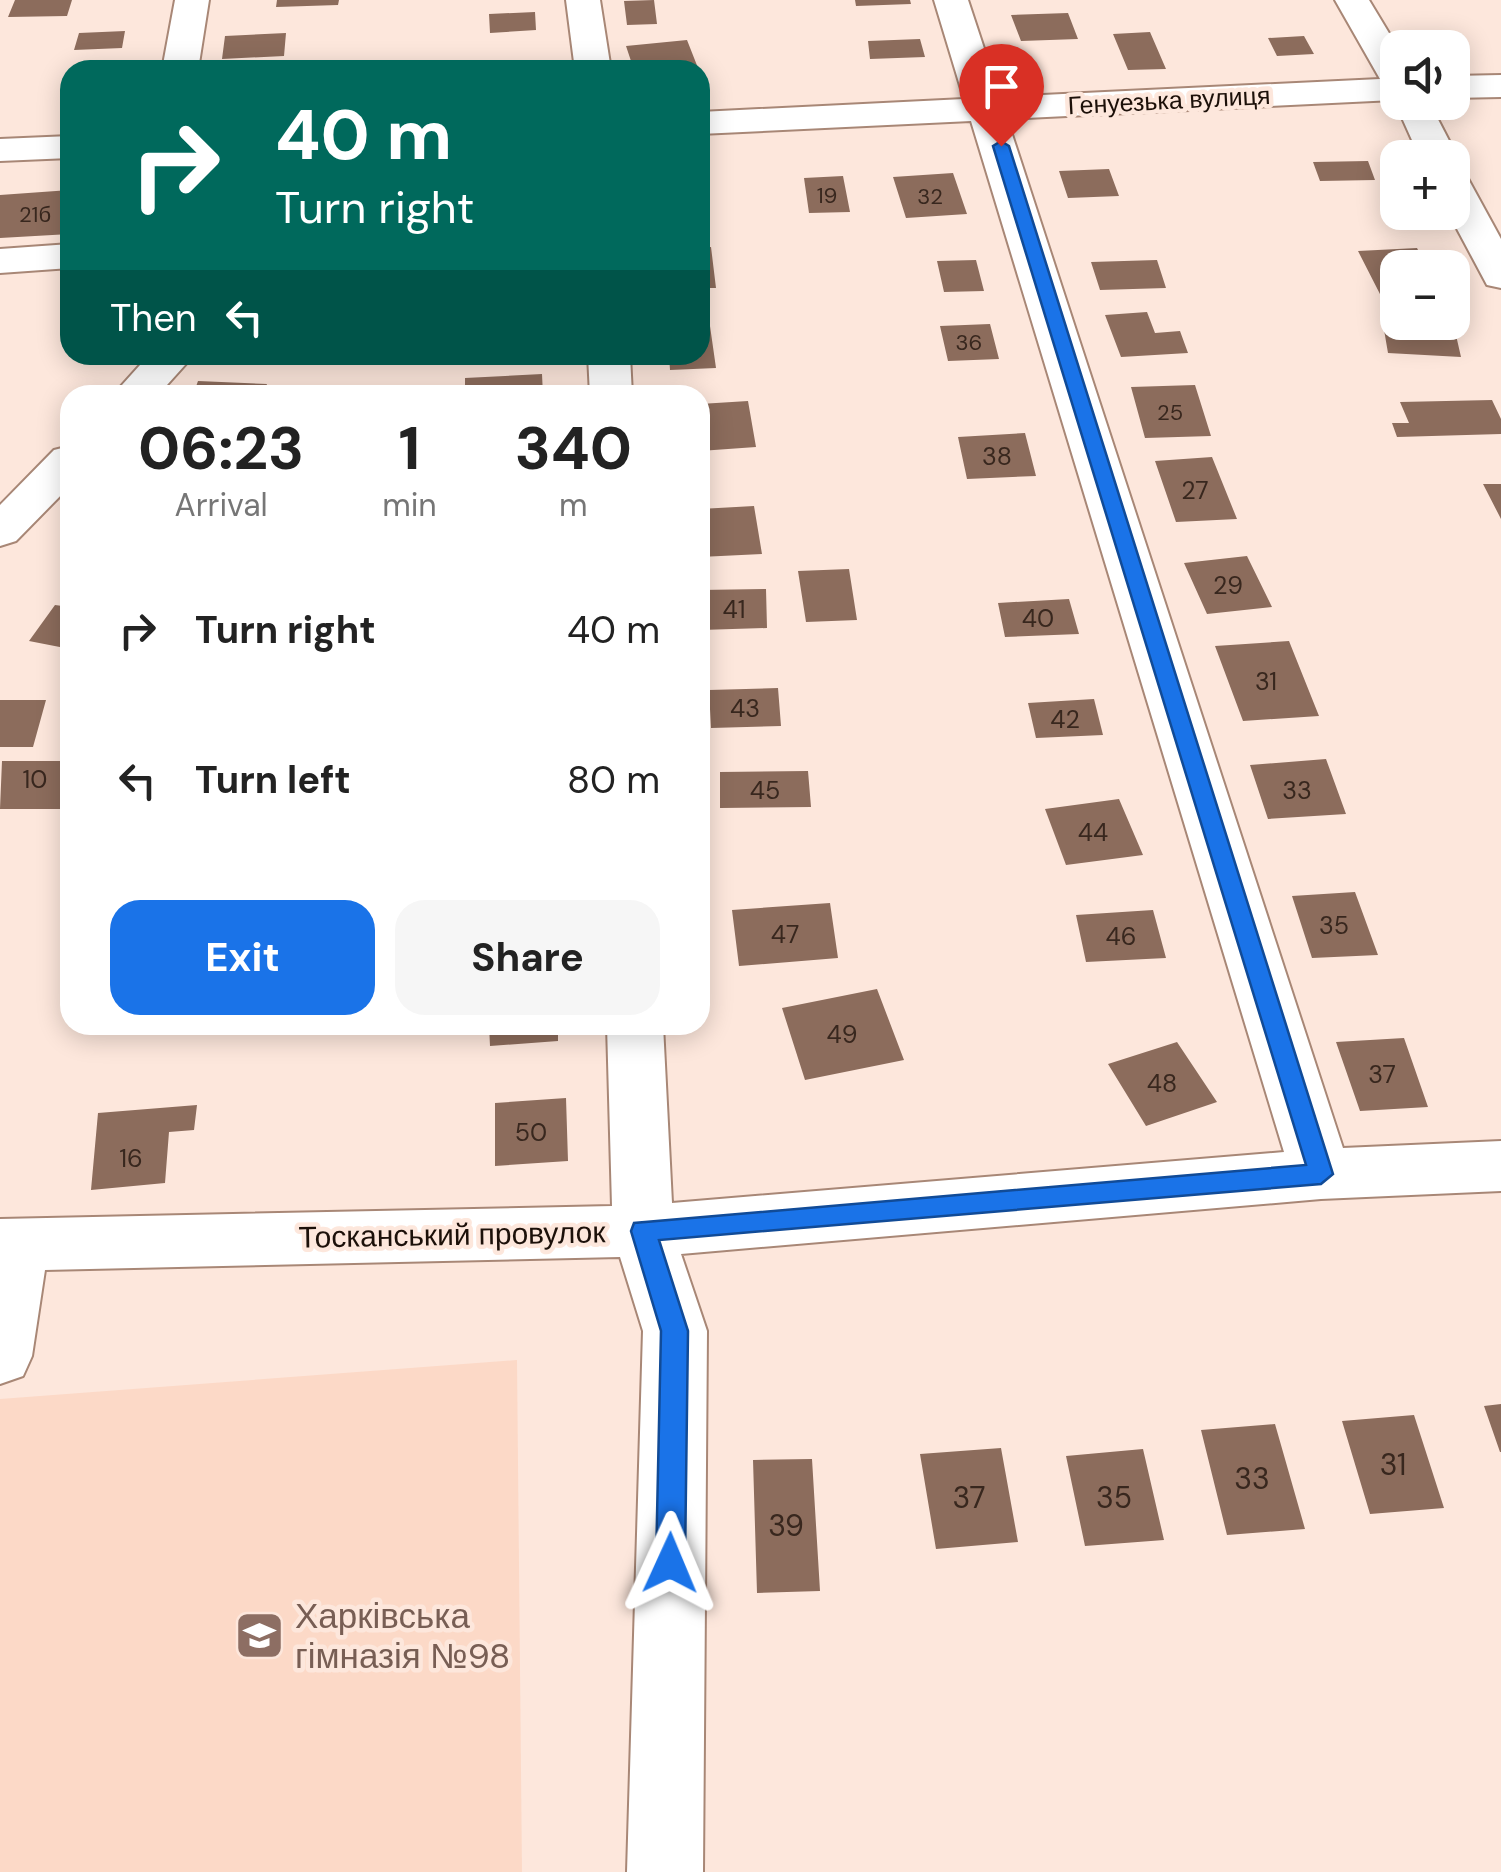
<!DOCTYPE html>
<html lang="en">
<head>
<meta charset="utf-8">
<style>
  body { margin:0; font-family:"DM Sans",sans-serif; background:#f6f6f6; color:#222; height:100vh; display:flex; flex-direction:column; font-size:38px; white-space:nowrap }
  * { box-sizing:border-box; margin:0 }
  p { font-size:32px; color:#767676 }
  .icon { flex:none; width:55px; height:55px; fill:none; stroke:currentColor; stroke-width:2; stroke-linecap:round; stroke-linejoin:round }
  .map { position:relative; flex:1; overflow:hidden }
  .side { position:absolute; left:60px; top:385px; width:650px; height:650px; display:flex; flex-direction:column; background:#fff; border-radius:30px; box-shadow:0 5px 25px #0003 }
  .side>* { flex:none }
  .banner { position:absolute; left:60px; top:60px; width:650px; height:305px; border-radius:30px; box-shadow:0 5px 25px #0003; background:#00695c; color:#fff; overflow:hidden }
  .controls { position:absolute; left:1380px; top:30px; display:grid; gap:20px }
  .controls a { display:grid; place-items:center; width:90px; height:90px; border-radius:20px; background:#fff; box-shadow:0 5px 25px #0003; font-size:50px }
  .pin { position:absolute; display:grid; place-items:center; width:85px; height:85px; color:#fff; margin:-102px -42px; border-radius:50% 50% 50% 0; rotate:-45deg; box-shadow:0 0 10px #0007 }
  .pin .icon { rotate:45deg }
  .me { position:absolute; width:110px; margin:-55px; rotate:1deg; stroke-linejoin:round; filter:drop-shadow(0 0 8px #0008) }
  .turn { display:flex; align-items:center; gap:35px; height:210px; padding:0 50px; font-size:45px }
  .turn .icon { width:130px; height:130px; stroke-width:2.5 }
  .turn b { display:block; font-size:70px; line-height:85px }
  .then { display:flex; align-items:center; height:95px; padding:0 50px; background:#0003; gap:20px; font-size:38px }
  .eta { display:flex; justify-content:space-evenly; align-items:center; height:170px; text-align:center }
  .eta b { font-size:60px; font-weight:700; line-height:70px }
  .primary-button { display:flex; gap:20px; margin-top:auto; padding:20px 50px }
  .primary-button a { flex:1; height:115px; border-radius:30px; background:#1a73e8; color:#fff; font-size:40px; font-weight:700; line-height:115px; text-align:center }
  .primary-button a+a { background:#f6f6f6; color:#222 }
  ul { padding:0; list-style:none }
  li { display:flex; align-items:center; gap:30px; height:150px; padding:0 50px }
  li div { flex:1 }
  li b { display:block; font-size:38px }
  li em { font-style:normal }
  .map>svg:first-child { display:block }
</style>
</head>
<body>
<div class="map">
<svg width="1501" height="1872" viewBox="0 0 1501 1872">
  <rect width="100%" height="100%" fill="#fde7dc"/>
  <path fill="#fcd9c7" d="M 517,1360 L 522,1872 L 0,1872 L 0,1399 Z"/>
  <path fill="#8c6c5c" d="M 15,0 L 72,0 L 67,16 L 8,17 Z
    M 277,0 L 339,0 L 338,5 L 276,7 Z
    M 654,0 L 657,24 L 627,25 L 624,1 Z
    M 855,0 L 910,0 L 911,4 L 856,6 Z
    M 535,12 L 536,30 L 490,33 L 489,14 Z
    M 1068,13 L 1078,39 L 1021,41 L 1011,15 Z
    M 125,31 L 122,48 L 74,50 L 79,33 Z
    M 1150,32 L 1166,69 L 1128,70 L 1113,34 Z
    M 286,33 L 284,56 L 222,59 L 225,36 Z
    M 1304,36 L 1314,54 L 1277,56 L 1268,38 Z
    M 920,39 L 925,57 L 870,59 L 868,41 Z
    M 687,40 L 698,68 L 634,70 L 626,46 Z
    M 540,62 L 539,70 L 484,70 L 484,63 Z
    M 1368,161 L 1375,180 L 1320,181 L 1313,162 Z
    M 1109,169 L 1119,196 L 1068,198 L 1059,171 Z
    M 953,173 L 967,214 L 906,218 L 893,177 Z
    M 843,176 L 850,212 L 809,213 L 804,178 Z
    M 70,190 L 70,234 L 0,238 L 0,195 Z
    M 711,247 L 716,288 L 700,288 L 700,248 Z
    M 1417,248 L 1427,268 L 1398,268 L 1398,297 L 1382,298 L 1358,251 Z
    M 976,260 L 984,291 L 944,292 L 937,261 Z
    M 1157,260 L 1166,288 L 1100,290 L 1091,262 Z
    M 1147,312 L 1155,333 L 1180,331 L 1188,353 L 1121,357 L 1105,315 Z
    M 1382,318 L 1398,319 L 1398,322 L 1453,322 L 1461,357 L 1388,353 Z
    M 700,319 L 709,319 L 716,368 L 670,370 L 669,355 L 700,355 Z
    M 990,324 L 999,359 L 948,361 L 940,326 Z
    M 542,374 L 543,395 L 465,395 L 465,378 Z
    M 198,381 L 267,384 L 263,395 L 193,395 Z
    M 1195,385 L 1211,436 L 1145,438 L 1131,387 Z
    M 1492,400 L 1501,419 L 1501,434 L 1397,437 L 1392,423 L 1409,423 L 1400,402 Z
    M 748,401 L 756,447 L 700,451 L 700,404 Z
    M 1025,433 L 1036,476 L 967,479 L 958,437 Z
    M 1212,457 L 1237,519 L 1176,522 L 1155,461 Z
    M 1483,484 L 1501,484 L 1501,519 Z
    M 754,506 L 762,554 L 700,557 L 700,509 Z
    M 1247,556 L 1272,607 L 1207,614 L 1184,563 Z
    M 849,569 L 857,620 L 806,622 L 798,571 Z
    M 766,589 L 767,628 L 701,630 L 700,590 Z
    M 1069,599 L 1079,634 L 1005,637 L 998,603 Z
    M 55,605 L 70,607 L 70,649 L 29,641 Z
    M 1289,641 L 1319,716 L 1243,721 L 1215,646 Z
    M 778,688 L 781,726 L 711,728 L 709,690 Z
    M 1094,699 L 1103,735 L 1036,738 L 1028,703 Z
    M 0,700 L 46,700 L 33,747 L 0,747 Z
    M 1326,759 L 1346,814 L 1268,819 L 1250,765 Z
    M 2,761 L 70,761 L 65,809 L 0,809 Z
    M 808,771 L 811,807 L 720,808 L 720,772 Z
    M 1119,799 L 1143,855 L 1066,865 L 1045,809 Z
    M 1355,892 L 1378,955 L 1312,958 L 1292,896 Z
    M 830,903 L 838,958 L 739,966 L 732,910 Z
    M 1153,910 L 1166,958 L 1086,962 L 1076,915 Z
    M 877,989 L 904,1060 L 805,1080 L 782,1008 Z
    M 489,1025 L 558,1025 L 558,1041 L 490,1046 Z
    M 1404,1038 L 1428,1107 L 1360,1111 L 1336,1042 Z
    M 1177,1042 L 1217,1102 L 1146,1126 L 1108,1064 Z
    M 566,1098 L 568,1161 L 495,1166 L 495,1103 Z
    M 197,1105 L 194,1130 L 169,1132 L 165,1183 L 91,1190 L 98,1113 Z
    M 1501,1404 L 1501,1452 L 1500,1452 L 1484,1406 Z
    M 1414,1415 L 1444,1508 L 1370,1514 L 1342,1421 Z
    M 1275,1424 L 1305,1529 L 1227,1535 L 1201,1430 Z
    M 1001,1448 L 1018,1542 L 936,1549 L 920,1454 Z
    M 1143,1449 L 1164,1540 L 1085,1546 L 1066,1456 Z
    M 812,1459 L 820,1591 L 757,1593 L 753,1460 Z"/>
  <g fill="none" stroke-linecap="round" stroke-linejoin="round">
    <defs>
      <path id="minor" d="M 175,0 L 209,0 L 198,70 L 162,70 Z
        M 566,0 L 600,0 L 611,70 L 575,70 Z
        M 934,0 L 968,0 L 1000,97 L 1380,79 L 1335,0 L 1369,0 L 1398,48 L 1398,102 L 1429,102 L 1458,158 L 1452,166 L 1452,158 L 1420,158 L 1394,100 L 1007,119 L 1343,1148 L 1501,1141 L 1501,1191 L 1321,1199 L 681,1254 L 707,1331 L 703,1872 L 627,1872 L 643,1331 L 620,1257 L 45,1270 L 32,1356 L 23,1376 L 0,1384 L 0,1219 L 612,1206 L 607,1025 L 663,1025 L 672,1203 L 1284,1152 L 971,121 L 700,134 L 700,112 L 964,99 Z
        M 1501,75 L 1501,97 L 1452,98 L 1452,76 Z
        M 70,136 L 70,158 L 0,161 L 0,139 Z
        M 1452,172 L 1466,175 L 1501,239 L 1501,288 L 1487,285 L 1448,212 L 1452,212 Z
        M 70,244 L 70,268 L 0,273 L 0,249 Z
        M 149,355 L 194,355 L 158,395 L 113,395 Z
        M 588,355 L 630,355 L 632,395 L 590,395 Z
        M 70,446 L 70,486 L 16,541 L 0,546 L 0,505 L 54,450 Z"/>
    </defs>
    <use href="#minor" stroke="#a88776" stroke-width="4"/>
    <use href="#minor" fill="#fff" fill-rule="evenodd"/>
  </g>
  <path fill="#1a73e8" stroke="#114b97" stroke-width="2.5" d="M 1001,141 L 1009,146 L 1333,1174 L 1321,1184 L 659,1240 L 688,1331 L 685,1563 L 681,1572 L 670,1576 L 660,1572 L 656,1563 L 661,1331 L 631,1231 L 634,1223 L 1306,1165 L 993,146 Z"/>
  <defs>
    <symbol id="school-square" viewBox="-11 -11 22 22"><rect x="-9" y="-9" width="18" height="18" rx="4" fill="#8d6e63" stroke="#fde7dc"/><path d="M0-5L7-2L0 1L-7-2ZM-4 1L0 2.5L4 1V4Q0 6-4 4Z" fill="#fff"/></symbol>
  </defs>
  <g fill-rule="evenodd">
    <use href="#school-square" x="232" y="1608" width="55" height="55"/>
  </g>
  <g text-anchor="middle" stroke-width="9" stroke-linejoin="round" paint-order="stroke">
    <g font-size="22" fill="#38271e">
      <text x="827" y="203">19</text>
      <text x="930" y="204">32</text>
      <text x="35" y="222">21б</text>
      <text x="969" y="350">36</text>
      <text x="1170" y="420">25</text>
    </g>
    <g font-size="25" fill="#1c1009" stroke="#fde7dc">
      <text transform="translate(1169 100) rotate(-3)" y="9">Генуезька вулиця</text>
    </g>
    <g font-size="25" fill="#38271e">
      <text x="997" y="465">38</text>
      <text x="1195" y="499">27</text>
      <text x="1228" y="594">29</text>
      <text x="734" y="618">41</text>
      <text x="1038" y="627">40</text>
      <text x="1266" y="690">31</text>
      <text x="745" y="717">43</text>
      <text x="1065" y="728">42</text>
      <text x="35" y="788">10</text>
      <text x="765" y="799">45</text>
      <text x="1297" y="799">33</text>
      <text x="1093" y="841">44</text>
      <text x="1334" y="934">35</text>
      <text x="785" y="943">47</text>
      <text x="1121" y="945">46</text>
      <text x="842" y="1043">49</text>
      <text x="1382" y="1083">37</text>
      <text x="1162" y="1092">48</text>
      <text x="531" y="1141">50</text>
      <text x="131" y="1167">16</text>
    </g>
    <g font-size="30" fill="#1c1009" stroke="#fde7dc">
      <text transform="translate(452 1235) rotate(-1)" y="10">Тосканський провулок</text>
    </g>
    <g font-size="30" fill="#38271e">
      <text x="1393" y="1475">31</text>
      <text x="1252" y="1489">33</text>
      <text x="969" y="1508">37</text>
      <text x="1114" y="1508">35</text>
      <text x="786" y="1536">39</text>
    </g>
    <g font-size="35" fill="#785e54" stroke="#fde7dc" text-anchor="start">
      <text x="295" y="1628">Харківська<tspan x="295" dy="40">гімназія №98</tspan></text>
    </g>
  </g>
</svg>
<div class="controls">
<a><svg class="icon" aria-label="sound" viewBox="0 0 24 24"><path d="M4 9h4l5-4v14l-5-4H4zM17 9q2 3 0 6"/></svg></a>
<a>+</a>
<a>−</a>
</div>
<div class="pin" style="left:1001px;top:146px;background:#d93025"><svg class="icon" aria-label="arrive" viewBox="0 0 24 24"><path d="M6 21V4h12l-3 4 3 4H6"/></svg></div>
<svg class="me" style="left:670px;top:1563px" viewBox="-20 -20 40 40"><path d="M0-17L14 15 0 8-14 15z" fill="#1a73e8" stroke="#fff" stroke-width="4"/></svg>
<div class="banner">
<div class="turn"><svg class="icon" aria-label="right" viewBox="0 0 24 24"><path d="M7 20v-9h11M14 6l5 5-5 5"/></svg><div><b>40 m</b>Turn right</div></div>
<div class="then">Then<svg class="icon" aria-label="left" viewBox="0 0 24 24"><path d="M17 20v-9H6M10 6l-5 5 5 5"/></svg></div>
</div>
<section class="side">
<div class="eta">
<div><b>06:23</b><p>Arrival</p></div>
<div><b>1</b><p>min</p></div>
<div><b>340</b><p>m</p></div>
</div>
<ul>
<li><svg class="icon" aria-label="right" viewBox="0 0 24 24"><path d="M7 20v-9h11M14 6l5 5-5 5"/></svg><div><b>Turn right</b></div><em>40 m</em></li>
<li><svg class="icon" aria-label="left" viewBox="0 0 24 24"><path d="M17 20v-9H6M10 6l-5 5 5 5"/></svg><div><b>Turn left</b></div><em>80 m</em></li>
</ul>
<div class="primary-button"><a>Exit</a><a>Share</a></div>
</section>
</div>
</body>
</html>
